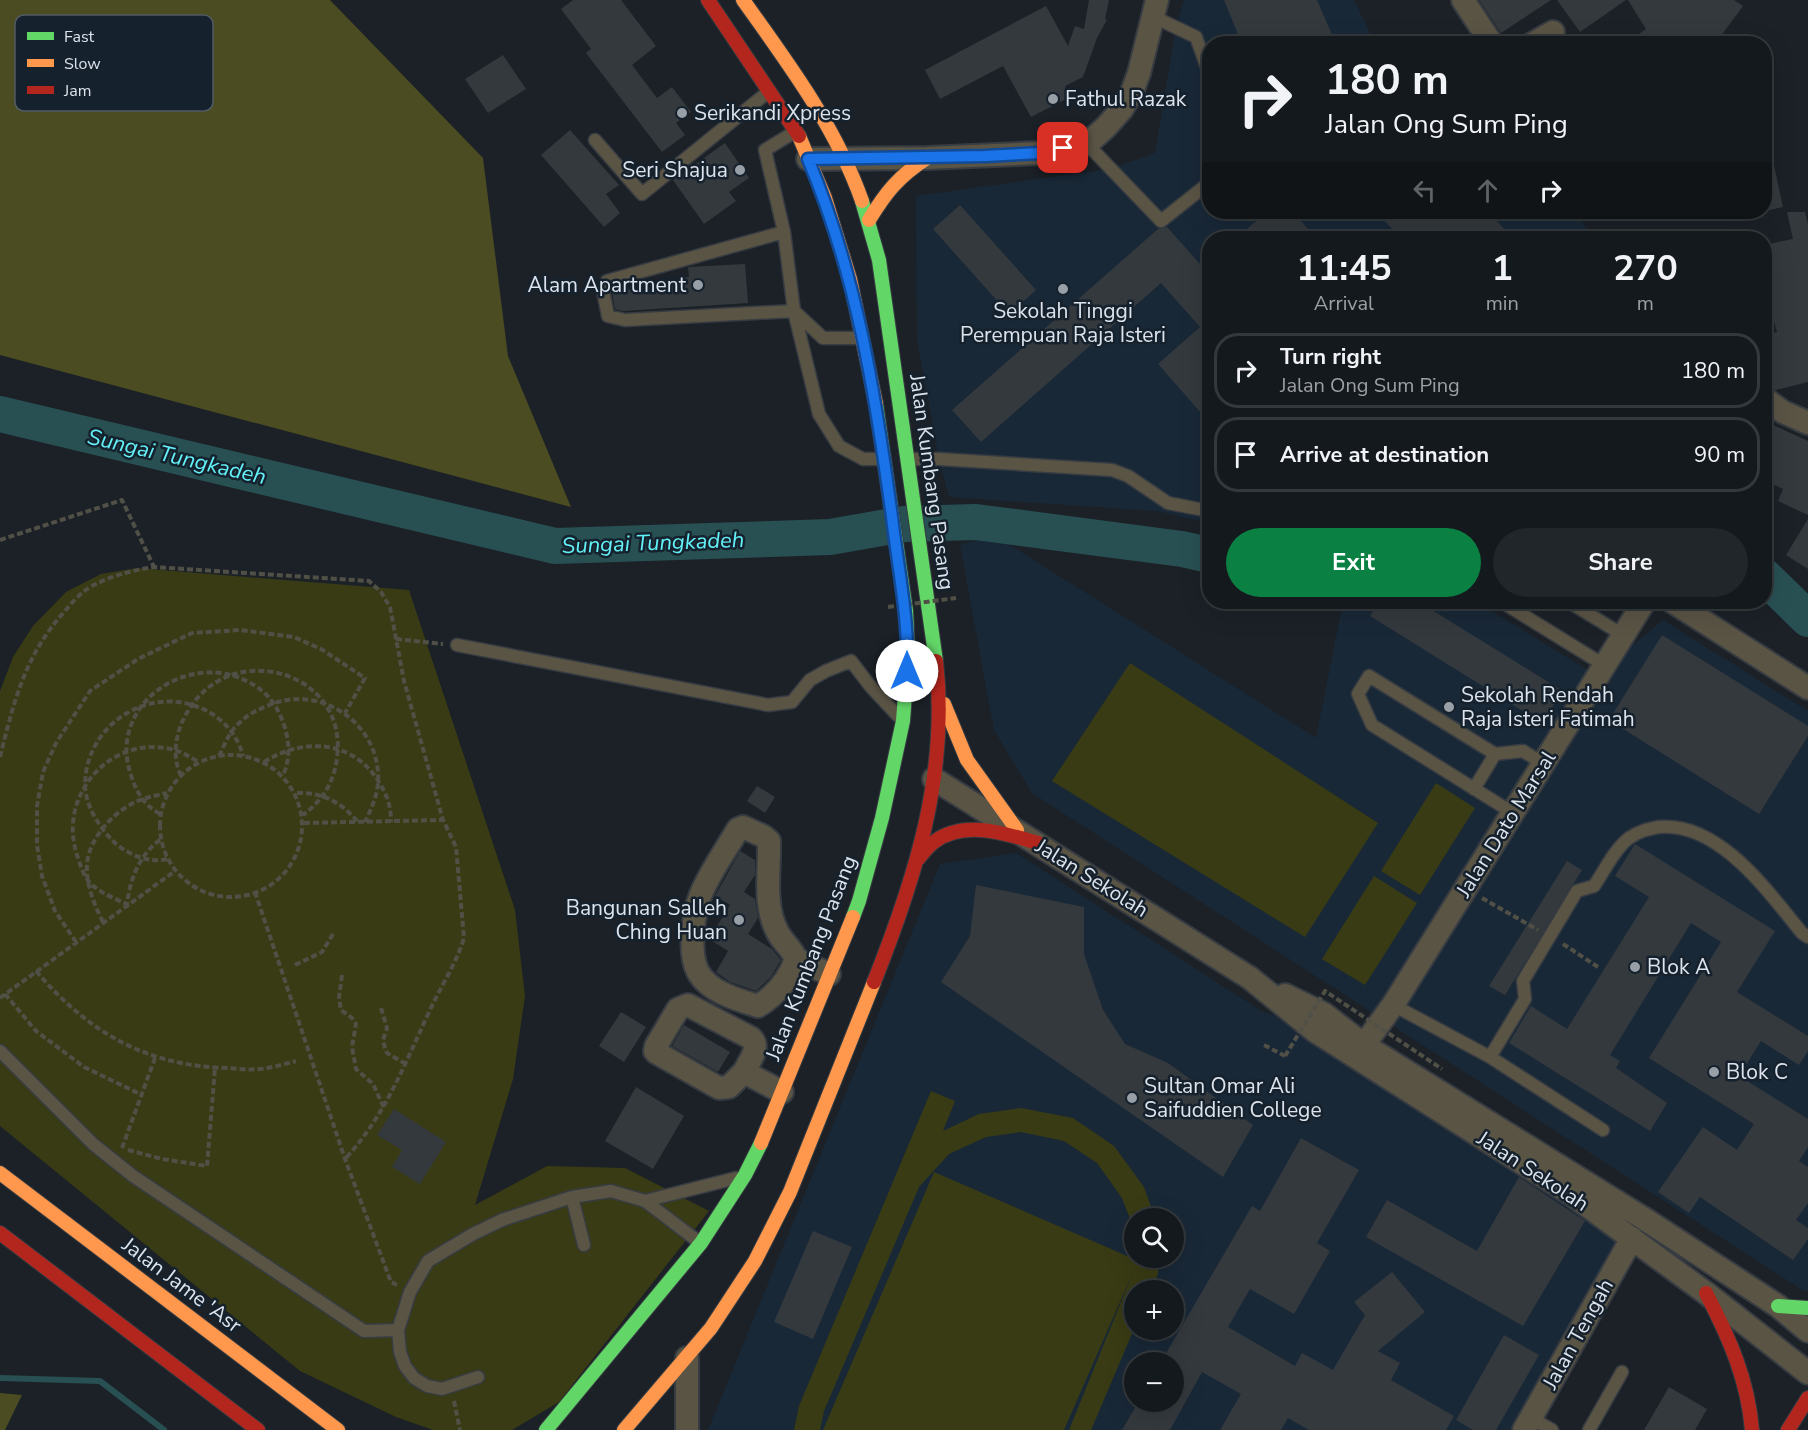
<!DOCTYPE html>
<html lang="en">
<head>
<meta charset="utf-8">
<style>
  body { margin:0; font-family:"Nunito Sans",sans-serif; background:#21262a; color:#f1f3f6; height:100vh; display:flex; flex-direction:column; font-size:22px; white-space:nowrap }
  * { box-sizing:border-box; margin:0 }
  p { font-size:20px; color:#9da0a4 }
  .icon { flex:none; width:33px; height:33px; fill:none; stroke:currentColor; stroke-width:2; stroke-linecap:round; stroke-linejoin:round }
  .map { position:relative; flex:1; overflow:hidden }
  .panel { position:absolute; left:1202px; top:231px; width:570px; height:378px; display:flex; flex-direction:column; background:#14191d; border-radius:24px; box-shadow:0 6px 24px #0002,0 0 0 2px #33383b }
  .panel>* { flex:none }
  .guide { position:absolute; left:1202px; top:36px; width:570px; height:183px; border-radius:24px; box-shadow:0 6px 24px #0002,0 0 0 2px #33383b; background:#14191d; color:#f1f3f6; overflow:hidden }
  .tools { position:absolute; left:1124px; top:1208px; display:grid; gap:12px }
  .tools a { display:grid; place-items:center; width:60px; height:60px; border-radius:50%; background:#14191d; box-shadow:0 6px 24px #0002,0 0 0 2px #33383b; font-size:30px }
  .pin { position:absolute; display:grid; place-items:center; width:51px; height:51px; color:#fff; margin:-26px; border-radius:12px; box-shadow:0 3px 9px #0006 }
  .me { position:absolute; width:66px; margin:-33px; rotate:0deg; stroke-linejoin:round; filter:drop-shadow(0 0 4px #0008) }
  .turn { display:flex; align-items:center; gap:21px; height:126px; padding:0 24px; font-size:27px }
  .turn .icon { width:78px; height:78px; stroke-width:2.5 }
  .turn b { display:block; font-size:42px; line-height:51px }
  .lanes { display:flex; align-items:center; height:57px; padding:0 24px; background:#0003; justify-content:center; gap:30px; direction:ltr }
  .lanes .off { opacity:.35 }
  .eta { display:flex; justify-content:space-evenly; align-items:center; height:102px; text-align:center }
  .eta b { font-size:36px; font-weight:700; line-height:42px }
  .action { display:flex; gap:12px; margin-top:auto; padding:12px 24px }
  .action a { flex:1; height:69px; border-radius:36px; background:#0b8043; color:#fff; font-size:24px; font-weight:700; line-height:69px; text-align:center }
  .action a+a { background:#21262a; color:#f1f3f6 }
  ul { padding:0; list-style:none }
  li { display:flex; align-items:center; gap:18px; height:75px; margin:0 12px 9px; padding:0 12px; border:3px solid #33383b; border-radius:24px }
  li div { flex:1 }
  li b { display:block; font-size:22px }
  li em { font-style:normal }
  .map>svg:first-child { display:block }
</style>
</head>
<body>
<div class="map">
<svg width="1808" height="1430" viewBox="0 0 1808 1430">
  <rect width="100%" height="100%" fill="#1b2127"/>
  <path fill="#192837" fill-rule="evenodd" d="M 1184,0 L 1354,0 L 1375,43 L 1209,44 L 1209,212 L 1575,212 L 1593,238 L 1209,238 L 1209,523 L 1157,511 L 949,497 L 939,459 L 917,339 L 916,196 L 1110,169 L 1155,153 L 1176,26 Z
    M 994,535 L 1316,738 L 1343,602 L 1477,602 L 1596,675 L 1663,620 L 1808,711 L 1808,1291 L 1804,1291 L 1032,793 L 994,730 L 960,545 Z
    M 1016,853 L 1263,1012 L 1290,1020 L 1551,1175 L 1619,1240 L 1514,1430 L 708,1430 L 940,864 ZM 1134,1218 L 1173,1218 L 1173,1257 L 1134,1257 ZM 1134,1290 L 1173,1290 L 1173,1329 L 1134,1329 ZM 1134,1362 L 1173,1362 L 1173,1401 L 1134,1401 Z"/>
  <path fill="#393b14" d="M 137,568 L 409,590 L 515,910 L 525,996 L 513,1079 L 475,1205 L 547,1166 L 625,1168 L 709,1211 L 559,1402 L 512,1430 L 433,1430 L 396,1417 L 300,1371 L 0,1126 L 0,691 L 13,657 L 33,626 L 66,592 L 101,574 Z
    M 1130,663 L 1378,823 L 1305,937 L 1052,781 Z
    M 1436,783 L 1475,808 L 1420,895 L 1381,871 Z
    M 1374,876 L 1417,903 L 1365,985 L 1322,959 Z
    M 931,1091 L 955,1101 L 943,1131 L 979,1114 L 1021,1108 L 1073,1118 L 1114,1146 L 1144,1187 L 1155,1218 L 1134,1218 L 1134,1229 L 1122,1198 L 1097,1163 L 1064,1141 L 1021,1132 L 986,1137 L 949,1154 L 919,1187 L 824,1411 L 820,1430 L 794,1430 L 799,1406 Z
    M 934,1172 L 1134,1259 L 1135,1257 L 1159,1257 L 1158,1274 L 1151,1290 L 1134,1290 L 1134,1329 L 1091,1430 L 1069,1430 L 1134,1270 L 1064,1430 L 823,1430 Z"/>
  <path fill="#4b4c21" d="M 0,0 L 330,0 L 483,158 L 508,356 L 571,507 L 0,355 Z
    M 0,1393 L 22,1395 L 5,1430 L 0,1430 Z"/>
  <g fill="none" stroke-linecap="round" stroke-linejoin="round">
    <path stroke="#285053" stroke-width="6" d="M 0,1378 L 100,1381 L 164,1430"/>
    <path stroke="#285053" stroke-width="36" d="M 0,414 L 555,546 L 830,537 L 904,524 L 976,522 L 1182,549 L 1209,555
      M 1764,576 L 1808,619"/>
  </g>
  <path fill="#34393e" d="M 573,0 L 621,0 L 656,46 L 632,65 L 657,98 L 672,87 L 691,112 L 676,123 L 685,135 L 662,152 L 586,53 L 591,49 L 561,9 Z
    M 1089,0 L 1109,0 L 1105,19 L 1107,20 L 1097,38 L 1083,77 L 1065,86 L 1070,97 L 1031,117 L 1003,66 L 940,99 L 925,70 L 1046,6 L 1068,46 L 1075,26 L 1084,29 Z
    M 1224,0 L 1317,0 L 1336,44 L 1242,44 Z
    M 1479,0 L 1551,0 L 1501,33 Z
    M 1557,0 L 1626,0 L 1580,32 Z
    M 1628,0 L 1734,0 L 1743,6 L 1715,44 L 1625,44 L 1646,29 Z
    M 503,55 L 526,89 L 488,113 L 465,79 Z
    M 570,130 L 619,185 L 606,194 L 620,213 L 604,227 L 541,155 Z
    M 725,143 L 749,178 L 729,192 L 736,201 L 704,224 L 673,180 Z
    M 1771,152 L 1783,207 L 1764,211 L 1764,153 Z
    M 960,205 L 1036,290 L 1009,314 L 933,229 Z
    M 1267,212 L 1293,212 L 1316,238 L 1236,238 Z
    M 1376,212 L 1488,212 L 1513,238 L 1401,238 Z
    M 1787,212 L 1805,212 L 1808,224 L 1808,382 L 1776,390 L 1771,387 L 1764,361 L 1764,336 L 1777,332 L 1767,296 L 1764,297 L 1764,245 L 1793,239 Z
    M 1167,227 L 1209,274 L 1209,422 L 1158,364 L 1200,327 L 1161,283 L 981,442 L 952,410 L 1158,229 Z
    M 745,264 L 748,303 L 623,311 L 615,309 L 612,293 L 689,277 L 688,267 Z
    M 1764,421 L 1808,441 L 1808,515 L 1778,501 L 1783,489 L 1764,480 Z
    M 1808,519 L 1808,569 L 1786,555 Z
    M 1379,602 L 1419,602 L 1563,691 L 1542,723 L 1370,616 Z
    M 1662,635 L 1808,726 L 1808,736 L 1759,814 L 1609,720 Z
    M 757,786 L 775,797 L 765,813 L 747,801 Z
    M 1635,844 L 1775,931 L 1737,992 L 1808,1036 L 1808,1051 L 1799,1065 L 1761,1041 L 1739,1076 L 1808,1119 L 1808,1147 L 1799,1161 L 1808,1167 L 1808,1203 L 1796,1220 L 1808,1228 L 1808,1239 L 1793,1260 L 1700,1197 L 1689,1213 L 1658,1192 L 1703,1127 L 1737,1150 L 1754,1124 L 1649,1058 L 1721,942 L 1691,923 L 1610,1055 L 1620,1061 L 1616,1068 L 1667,1103 L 1650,1131 L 1509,1043 L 1531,1006 L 1567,1029 L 1649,897 L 1615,876 Z
    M 740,851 L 755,860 L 755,875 L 744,892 L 755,899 L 758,918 L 748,934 L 772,949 L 781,960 L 771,977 L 756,991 L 730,982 L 716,972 L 728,951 L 709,939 L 730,905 L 715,896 Z
    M 1567,861 L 1582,870 L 1505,995 L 1489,986 Z
    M 976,885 L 1084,907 L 1084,954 L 1103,1010 L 1125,1044 L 1168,1063 L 1253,1125 L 1223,1177 L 941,982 L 970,936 Z
    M 621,1012 L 646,1027 L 624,1062 L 599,1046 Z
    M 684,1025 L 730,1052 L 718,1072 L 672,1046 Z
    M 636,1087 L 684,1116 L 653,1169 L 605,1141 Z
    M 394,1109 L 446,1142 L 420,1184 L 392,1167 L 402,1150 L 377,1135 Z
    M 1301,1138 L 1359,1170 L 1317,1243 L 1330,1251 L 1294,1314 L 1250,1289 L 1228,1327 L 1295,1366 L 1302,1353 L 1333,1370 L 1365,1315 L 1354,1302 L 1392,1272 L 1425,1312 L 1378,1351 L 1400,1363 L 1391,1380 L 1454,1416 L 1446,1430 L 1309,1430 L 1288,1418 L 1281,1430 L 1220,1430 L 1241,1394 L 1202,1372 L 1170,1430 L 1122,1430 L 1139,1401 L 1173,1401 L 1173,1362 L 1161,1362 L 1252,1206 L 1260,1211 Z
    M 1519,1177 L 1585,1221 L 1523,1326 L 1366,1237 L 1387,1200 L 1477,1251 Z
    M 813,1231 L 852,1247 L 813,1339 L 774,1322 Z
    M 1504,1335 L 1539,1355 L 1496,1430 L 1473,1430 L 1456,1420 Z
    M 1669,1387 L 1707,1409 L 1695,1430 L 1644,1430 Z"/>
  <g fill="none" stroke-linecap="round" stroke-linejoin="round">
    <defs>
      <path id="lane" d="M 1154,17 L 1196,37 L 1209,73
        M 796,131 L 765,150 L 784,232 L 794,311 L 819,414 L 839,446 L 863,459 L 882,459
        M 595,140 L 642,194 L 768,92
        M 1087,144 L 1161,221 L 1209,183
        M 784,232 L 607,281 L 603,291 L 608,316 L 625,320 L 794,311 L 823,338 L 862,338
        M 909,459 L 939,459 L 1112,470 L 1128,476 L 1168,503 L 1209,511
        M 1502,602 L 1604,665
        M 1569,602 L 1623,635
        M 457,645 L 768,705 L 792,702 L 810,680 L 826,671 L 851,661 L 871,687 L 898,716
        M 1474,789 L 1495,754
        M 1513,813 L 1372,725 L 1358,694 L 1369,676 L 1495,754 L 1523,751 L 1544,764
        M 1393,1005 L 1490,1057 L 1525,999 L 1523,981 L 1577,891 L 1594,886 C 1605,870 1614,850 1629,838 C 1639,831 1648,829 1659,827 C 1719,821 1769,893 1802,933 L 1808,937
        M 0,1051 L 93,1144 L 133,1176 L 364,1331 L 398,1330
        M 1490,1057 L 1603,1130
        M 572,1197 L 584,1245
        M 645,1201 L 736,1178
        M 478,1377 L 442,1389 L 427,1386 L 414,1378 L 405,1366 L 400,1352 L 398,1330 L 410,1292 L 428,1261 L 473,1234 L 502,1220 L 572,1197 L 611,1191 L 645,1201 L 699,1242
        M 1531,1418 L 1552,1430
        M 1589,1430 L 1622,1372"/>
      <path id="street" d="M 1463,0 L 1492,44
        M 1532,44 L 1553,32
        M 808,159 L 927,158 L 1040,153 L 1087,144 L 1106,127 L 1122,109 L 1132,92 L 1139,73 L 1157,0
        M 1764,398 L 1783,412 L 1808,423
        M 1673,602 L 1808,688
        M 934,779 L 1250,978 L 1315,1031 L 1571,1194 L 1706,1293 L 1808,1373
        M 796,959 C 789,979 776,995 758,1006 C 738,1000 709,992 698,972 C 688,952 693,914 701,894 C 710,872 726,850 738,829 L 743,827 L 763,836 L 769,841 C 770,870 763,904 777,931 C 782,942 792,948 796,959 L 829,974
        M 1285,995 L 1324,1014 L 1364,1045 L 1643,1218 L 1778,1306 L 1808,1331
        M 1364,1045 L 1393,1005 L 1644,602
        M 744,1072 L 729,1087 L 719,1088 L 657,1053 L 655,1051 L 656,1046 L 678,1009 L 688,1005 L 751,1038 C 761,1048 749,1061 744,1072 L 782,1092
        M 687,1358 L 687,1430
        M 1524,1430 L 1632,1238"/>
      <path id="fast" d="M 862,201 L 879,260 L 936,661
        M 853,917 L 859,901 L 882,818 L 903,721 L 908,654 L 906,611 L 876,404
        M 1778,1306 L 1808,1308
        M 546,1430 L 701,1243 L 745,1175 L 761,1143"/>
      <path id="slow" d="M 743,0 C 788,63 836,127 862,201
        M 799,136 L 825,198 L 850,279 L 876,404
        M 869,220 C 886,192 899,176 927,158
        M 944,704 L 967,760 L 1017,830
        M 761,1143 L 853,917
        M 0,1173 L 338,1430
        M 624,1430 L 711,1328 L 755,1261 L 790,1192 L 874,982"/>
      <path id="jam" d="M 708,0 L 799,136
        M 918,859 C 923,853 928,846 934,842 C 964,819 1006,834 1038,843
        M 874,982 C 915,879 949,773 936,661
        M 0,1233 L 258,1430
        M 1706,1293 C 1729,1337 1748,1380 1752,1430
        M 1788,1430 L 1808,1398"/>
    </defs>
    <use href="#lane" stroke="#373c42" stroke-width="15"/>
    <use href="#street" stroke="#373c42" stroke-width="26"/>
    <use href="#fast" stroke="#373c42" stroke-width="16"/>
    <use href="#slow" stroke="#373c42" stroke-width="16"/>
    <use href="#jam" stroke="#373c42" stroke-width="16"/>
    <path stroke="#515047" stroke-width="4" stroke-dasharray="6 3" stroke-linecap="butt" d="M 0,540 L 122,500 L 154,567
      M 396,639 L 443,644
      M160 826a71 71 0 1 1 142 0a71 71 0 1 1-142 0Z
      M 219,756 C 223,748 227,738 232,731 C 240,720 252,712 265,707 C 318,681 382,723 378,783 C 377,797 371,809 365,822
      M 0,757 C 14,701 25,655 65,611 C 73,601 84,589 96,584 C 114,575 134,570 154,567 L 369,581 L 381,592 L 390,607 L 404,681 L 443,820 L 456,847 L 464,938 C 456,964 441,986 430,1010 C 404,1065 387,1113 345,1159
      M 264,762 C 304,737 353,740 379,782 C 387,795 391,806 391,822
      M 181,776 C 171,755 176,730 188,711 C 232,637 349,672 337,758 C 334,782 323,800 303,815
      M 297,793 C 323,792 342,803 358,822
      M 160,814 C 144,805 136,792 131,775 C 109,713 172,660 231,675 C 251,681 267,691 277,709 C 288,729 293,755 283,775
      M 304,823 L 443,820
      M 160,840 C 139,855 130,880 127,904 C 115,899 101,893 91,884 C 84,878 80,864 77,855 C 57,794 112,733 174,750 C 183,752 191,758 199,762
      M 167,859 C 150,864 126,854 113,841 C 99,827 85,805 85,784 C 86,723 152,682 207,711 C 224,720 238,736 243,756
      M 255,892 L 345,1159 L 391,1282 L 397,1285
      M 1482,898 L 1538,930
      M 103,922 C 94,904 86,885 87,865 C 88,838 116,809 140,800 C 149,797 158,795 167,793
      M 76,942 L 55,911 L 42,876 L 37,845 L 37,806 L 43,772 L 56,743 L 90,691 L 138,659 L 192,633 L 240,630 L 294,637 L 321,649 L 365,678 L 345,713
      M 1563,944 L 1598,967
      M 295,965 L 322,952 L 333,934
      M 36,971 C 88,1032 146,1066 227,1068 C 238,1069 249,1070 260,1069 C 272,1068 284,1064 296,1061
      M 342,975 L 339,998 L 341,1010 L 352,1018 L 356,1024 L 352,1047 L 356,1069 L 373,1084 L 384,1108
      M 5,994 L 36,1031 L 84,1067 L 142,1095
      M 0,998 L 175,871
      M 381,1008 L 387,1028 L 383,1040 L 385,1048 L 387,1053 L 406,1064
      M 1264,1045 L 1285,1056
      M 122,1148 L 155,1058
      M 128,1150 L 162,1159 L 207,1166 L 215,1068
      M 454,1401 L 460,1430"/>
    <use href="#lane" stroke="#5a5445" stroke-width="12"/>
    <use href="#street" stroke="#5a5445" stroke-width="22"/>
    <use href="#fast" stroke="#63d668" stroke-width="14"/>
    <use href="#slow" stroke="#ff974d" stroke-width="14"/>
    <use href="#jam" stroke="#b3261e" stroke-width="14"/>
    <path stroke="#515047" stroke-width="4" stroke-dasharray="6 3" stroke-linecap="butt" d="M 888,607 L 956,598
      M 1285,1056 L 1325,991 L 1442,1069"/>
  </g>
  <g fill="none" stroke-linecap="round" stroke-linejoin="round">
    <defs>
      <path id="route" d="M 907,671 C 909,619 898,568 892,517 C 875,392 857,276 808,159 L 985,156 L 1040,153 L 1063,148"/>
    </defs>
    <use href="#route" stroke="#114b97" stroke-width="15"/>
    <use href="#route" stroke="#1a73e8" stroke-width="10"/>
  </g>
  <g fill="#989fa7" stroke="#15212d" stroke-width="2">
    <circle cx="1053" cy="99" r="6"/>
    <circle cx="682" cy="113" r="6"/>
    <circle cx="740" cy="170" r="6"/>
    <circle cx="698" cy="285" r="6"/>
    <circle cx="1063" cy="289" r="6"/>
    <circle cx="1449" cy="707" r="6"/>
    <circle cx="739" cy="920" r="6"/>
    <circle cx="1635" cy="967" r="6"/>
    <circle cx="1714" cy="1072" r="6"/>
    <circle cx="1132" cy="1098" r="6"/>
  </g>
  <g text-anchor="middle" stroke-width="5" stroke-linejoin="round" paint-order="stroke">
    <g font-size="21" fill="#dce3ec" stroke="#15212d" text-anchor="start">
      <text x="1065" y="106">Fathul Razak</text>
      <text x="694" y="120">Serikandi Xpress</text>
      <text x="728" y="177" text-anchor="end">Seri Shajua</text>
      <text x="686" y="292" text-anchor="end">Alam Apartment</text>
      <text x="1063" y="318" text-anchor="middle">Sekolah Tinggi<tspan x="1063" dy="24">Perempuan Raja Isteri</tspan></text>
      <text x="1461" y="702">Sekolah Rendah<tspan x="1461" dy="24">Raja Isteri Fatimah</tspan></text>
      <text x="727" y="915" text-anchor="end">Bangunan Salleh<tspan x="727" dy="24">Ching Huan</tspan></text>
      <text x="1647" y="974">Blok A</text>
      <text x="1726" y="1079">Blok C</text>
      <text x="1144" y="1093">Sultan Omar Ali<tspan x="1144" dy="24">Saifuddien College</tspan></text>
    </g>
    <g font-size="21" fill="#dce3ec" stroke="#15212d">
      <text transform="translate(932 482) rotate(82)" y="7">Jalan Kumbang Pasang</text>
      <text transform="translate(1506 824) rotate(-58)" y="7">Jalan Dato Marsal</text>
      <text transform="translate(1092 878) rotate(32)" y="7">Jalan Sekolah</text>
      <text transform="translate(811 958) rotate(-69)" y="7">Jalan Kumbang Pasang</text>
      <text transform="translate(1533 1171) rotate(33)" y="7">Jalan Sekolah</text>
      <text transform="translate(182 1285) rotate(37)" y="7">Jalan Jame 'Asr</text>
      <text transform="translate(1578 1334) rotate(-61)" y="7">Jalan Tengah</text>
    </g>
    <g font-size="22" font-style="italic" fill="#63f0f7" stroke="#15212d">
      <text transform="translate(177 456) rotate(13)" y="8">Sungai Tungkadeh</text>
      <text transform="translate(653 542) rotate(-2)" y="8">Sungai Tungkadeh</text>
    </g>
  </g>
  <rect x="15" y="15" width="198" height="96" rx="9" fill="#15212d" stroke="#515b66" stroke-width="1.5"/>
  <rect x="27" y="32" width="27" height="8" fill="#63d668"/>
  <rect x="27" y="59" width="27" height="8" fill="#ff974d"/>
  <rect x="27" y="86" width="27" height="8" fill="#b3261e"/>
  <g font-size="16" fill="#dce3ec">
    <text x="64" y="42">Fast</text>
    <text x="64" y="69">Slow</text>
    <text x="64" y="96">Jam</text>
  </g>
</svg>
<div class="tools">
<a><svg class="icon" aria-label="search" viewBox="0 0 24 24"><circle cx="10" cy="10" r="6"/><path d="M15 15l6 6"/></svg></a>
<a>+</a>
<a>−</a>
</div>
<div class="pin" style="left:1063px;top:148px;background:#d93025"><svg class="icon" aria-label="arrive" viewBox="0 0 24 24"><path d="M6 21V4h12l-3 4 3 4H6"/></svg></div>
<svg class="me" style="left:907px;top:671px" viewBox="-20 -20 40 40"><circle r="19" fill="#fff"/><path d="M0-13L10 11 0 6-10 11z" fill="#1a73e8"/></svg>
<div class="guide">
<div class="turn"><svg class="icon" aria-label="right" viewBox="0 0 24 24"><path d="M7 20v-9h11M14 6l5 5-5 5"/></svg><div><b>180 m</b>Jalan Ong Sum Ping</div></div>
<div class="lanes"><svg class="icon off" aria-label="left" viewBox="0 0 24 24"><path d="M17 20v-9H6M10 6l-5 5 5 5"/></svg><svg class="icon off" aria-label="ahead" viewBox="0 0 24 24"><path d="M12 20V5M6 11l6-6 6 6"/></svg><svg class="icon" aria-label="right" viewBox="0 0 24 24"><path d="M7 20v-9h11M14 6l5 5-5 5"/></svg></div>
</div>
<section class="panel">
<div class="eta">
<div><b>11:45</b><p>Arrival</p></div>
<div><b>1</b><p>min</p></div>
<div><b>270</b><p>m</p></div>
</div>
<ul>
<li><svg class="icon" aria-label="right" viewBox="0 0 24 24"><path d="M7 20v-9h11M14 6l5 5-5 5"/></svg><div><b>Turn right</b><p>Jalan Ong Sum Ping</p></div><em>180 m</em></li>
<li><svg class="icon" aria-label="arrive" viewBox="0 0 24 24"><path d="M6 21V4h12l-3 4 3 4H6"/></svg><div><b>Arrive at destination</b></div><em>90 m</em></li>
</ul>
<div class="action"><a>Exit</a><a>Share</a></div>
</section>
</div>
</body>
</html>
